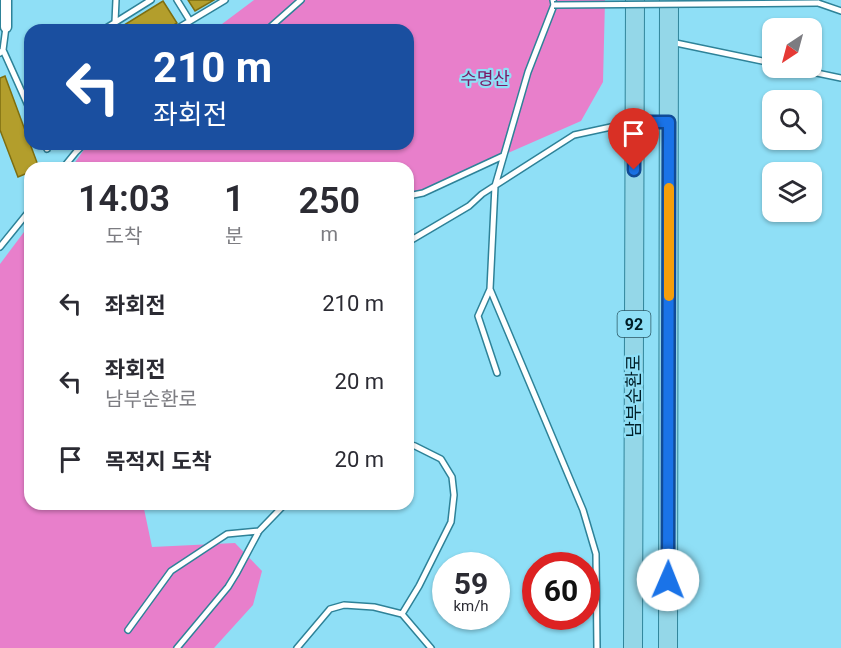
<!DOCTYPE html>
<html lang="ko">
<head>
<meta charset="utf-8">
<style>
  body { margin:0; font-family:Roboto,"Noto Sans KR",sans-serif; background:#f2f2f3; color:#2b2b33; height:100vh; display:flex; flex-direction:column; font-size:22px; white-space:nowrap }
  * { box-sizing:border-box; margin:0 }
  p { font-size:20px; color:#7c7c81 }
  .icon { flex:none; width:33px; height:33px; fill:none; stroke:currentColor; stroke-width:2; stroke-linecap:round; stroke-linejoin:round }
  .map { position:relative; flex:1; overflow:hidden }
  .panel { position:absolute; left:24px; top:162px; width:390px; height:348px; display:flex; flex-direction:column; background:#fff; border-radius:18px; box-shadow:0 2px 4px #0004 }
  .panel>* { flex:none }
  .guide { position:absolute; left:24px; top:24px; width:390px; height:126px; border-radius:18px; box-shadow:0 2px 4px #0004; background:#1a4fa0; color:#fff; overflow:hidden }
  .needle { width:39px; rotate:216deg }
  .controls { position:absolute; left:762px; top:18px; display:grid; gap:12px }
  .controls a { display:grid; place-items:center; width:60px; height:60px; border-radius:12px; background:#fff; box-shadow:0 2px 4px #0004; font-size:30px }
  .speed { position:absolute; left:432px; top:552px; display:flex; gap:12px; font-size:30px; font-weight:700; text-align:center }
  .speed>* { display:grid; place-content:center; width:78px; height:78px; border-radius:50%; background:#fff; box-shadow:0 2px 4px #0004; line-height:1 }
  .speed small { font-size:15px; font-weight:400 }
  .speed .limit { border:9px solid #d22; background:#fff; color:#111 }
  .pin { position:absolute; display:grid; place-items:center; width:51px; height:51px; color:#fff; margin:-62px -26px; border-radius:50% 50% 50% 0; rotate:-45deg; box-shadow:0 0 6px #0007 }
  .pin .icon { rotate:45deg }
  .me { position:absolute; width:66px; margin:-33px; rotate:1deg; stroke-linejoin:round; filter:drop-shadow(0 0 4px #0008) }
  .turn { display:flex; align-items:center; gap:21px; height:126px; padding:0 30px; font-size:27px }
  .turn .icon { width:78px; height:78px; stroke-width:2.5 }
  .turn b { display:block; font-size:42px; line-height:51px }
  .eta { display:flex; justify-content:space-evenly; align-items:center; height:102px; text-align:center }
  .eta b { font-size:36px; font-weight:600; line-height:42px }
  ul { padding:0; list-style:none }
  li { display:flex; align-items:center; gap:18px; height:78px; padding:0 30px }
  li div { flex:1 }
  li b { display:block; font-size:22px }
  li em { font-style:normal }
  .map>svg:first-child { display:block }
</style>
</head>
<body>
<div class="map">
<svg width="841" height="648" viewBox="0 0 841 648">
  <rect width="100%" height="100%" fill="#8fdff6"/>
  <path fill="#e87fcb" d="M 254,0 L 605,0 L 603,82 L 581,121 L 408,197 L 408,168 L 71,168 L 88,144 L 408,144 L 408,30 L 214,30 Z
    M 30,224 L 30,504 L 143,504 L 152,547 L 235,543 L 262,571 L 253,605 L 214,648 L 0,648 L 0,264 Z"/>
  <path fill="#b39e2c" stroke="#7e6e10" stroke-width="1.5" d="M 188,0 L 214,0 L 195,11 Z
    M 163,1 L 177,23 L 166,30 L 116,30 Z
    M 5,76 L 39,168 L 30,168 L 30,172 L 18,177 L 0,130 L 0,78 Z"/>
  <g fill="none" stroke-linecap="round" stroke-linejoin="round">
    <defs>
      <path id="lane" d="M 177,0 L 190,21
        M 818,3 L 841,11
        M 115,22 L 116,0
        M 103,30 L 151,0
        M 175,30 L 225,0
        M 267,30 L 301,0
        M 671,42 L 772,63
        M 3,50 L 30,110
        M 0,53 L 3,50 L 6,27
        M 793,68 L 841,78
        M 45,144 L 47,149
        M 63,168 L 76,152 L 84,144
        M 408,196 L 423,193 L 503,156
        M 408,242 L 469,206 L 482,194 L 574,135 L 634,122 L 664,122
        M 0,247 L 30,210
        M 490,289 L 583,510 L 596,554 L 597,648
        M 497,373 L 478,316 L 490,289 L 495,186 L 528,72 L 554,5 L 553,0
        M 402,614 L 419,586 L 451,522 L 454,495 L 452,477 L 441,459 L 415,446 L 408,444
        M 128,630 L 171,571 L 227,534 L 259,531
        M 177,648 L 228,587 L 236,574 L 259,531 L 285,504
        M 297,648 L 330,609 L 344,605 L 374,607 L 402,614 L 431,648"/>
      <path id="street" d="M 6,27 L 6,0"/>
      <path id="primary" d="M 633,648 L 635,0
        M 668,648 L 669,0"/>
    </defs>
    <use href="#lane" stroke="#2e8298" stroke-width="8"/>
    <use href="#street" stroke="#2e8298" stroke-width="13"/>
    <use href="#primary" stroke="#31859b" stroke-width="20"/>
    <use href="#lane" stroke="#fff" stroke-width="5"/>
    <use href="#street" stroke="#fff" stroke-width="10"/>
    <use href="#primary" stroke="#94d7e8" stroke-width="18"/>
    <defs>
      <path id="lane-bridge" d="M 554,5 L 818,3"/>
    </defs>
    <use href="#lane-bridge" stroke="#2e8298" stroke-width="8" stroke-linecap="butt"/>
    <use href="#lane-bridge" stroke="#fff" stroke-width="5"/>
  </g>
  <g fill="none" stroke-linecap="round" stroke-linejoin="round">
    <defs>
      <path id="route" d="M 634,170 L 634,122 L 669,122 L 668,580"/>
    </defs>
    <use href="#route" stroke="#114b97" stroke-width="15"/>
    <use href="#route" stroke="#1a73e8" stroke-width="10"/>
    <path stroke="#f59e0b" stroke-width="10" d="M 669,188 L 669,296"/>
  </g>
  <g text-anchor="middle" stroke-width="4.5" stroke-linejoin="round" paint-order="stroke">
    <rect fill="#8fdff6" stroke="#2b5865" stroke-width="1.5" x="617.5" y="311" width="33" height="26" rx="4.5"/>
    <g font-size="16" font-weight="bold" fill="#001e27">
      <text x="634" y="330">92</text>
    </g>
    <g font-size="18" fill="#7b1a66" stroke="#8fdff6">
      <text x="485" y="85">수명산</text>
    </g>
    <g font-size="18" fill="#001e27" stroke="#8fdff6">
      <text transform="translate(634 396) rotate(-90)" y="6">남부순환로</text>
    </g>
  </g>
</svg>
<div class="controls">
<a><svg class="needle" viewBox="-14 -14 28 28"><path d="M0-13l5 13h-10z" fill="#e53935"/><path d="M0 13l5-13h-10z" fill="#7c7c81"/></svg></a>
<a><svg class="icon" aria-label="search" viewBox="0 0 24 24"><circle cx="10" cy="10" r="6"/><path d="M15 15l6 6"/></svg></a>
<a><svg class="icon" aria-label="layers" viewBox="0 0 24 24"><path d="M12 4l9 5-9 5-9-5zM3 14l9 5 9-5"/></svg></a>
</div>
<div class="speed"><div>59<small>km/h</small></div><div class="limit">60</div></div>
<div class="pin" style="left:634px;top:170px;background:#d93025"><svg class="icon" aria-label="arrive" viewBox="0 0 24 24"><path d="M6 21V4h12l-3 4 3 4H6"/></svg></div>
<svg class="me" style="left:668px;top:580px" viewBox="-20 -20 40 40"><circle r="19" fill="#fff"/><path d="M0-13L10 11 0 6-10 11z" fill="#1a73e8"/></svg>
<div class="guide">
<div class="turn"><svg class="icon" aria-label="left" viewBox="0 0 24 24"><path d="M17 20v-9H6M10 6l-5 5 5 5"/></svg><div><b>210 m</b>좌회전</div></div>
</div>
<section class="panel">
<div class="eta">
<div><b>14:03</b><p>도착</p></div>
<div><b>1</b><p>분</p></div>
<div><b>250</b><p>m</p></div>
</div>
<ul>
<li><svg class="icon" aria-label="left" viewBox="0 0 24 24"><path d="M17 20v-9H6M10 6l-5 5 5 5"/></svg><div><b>좌회전</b></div><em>210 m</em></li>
<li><svg class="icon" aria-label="left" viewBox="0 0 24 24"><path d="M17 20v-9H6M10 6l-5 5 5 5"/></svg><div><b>좌회전</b><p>남부순환로</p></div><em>20 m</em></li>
<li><svg class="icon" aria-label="arrive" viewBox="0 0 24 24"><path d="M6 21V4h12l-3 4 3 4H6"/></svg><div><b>목적지 도착</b></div><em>20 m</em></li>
</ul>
</section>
</div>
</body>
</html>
